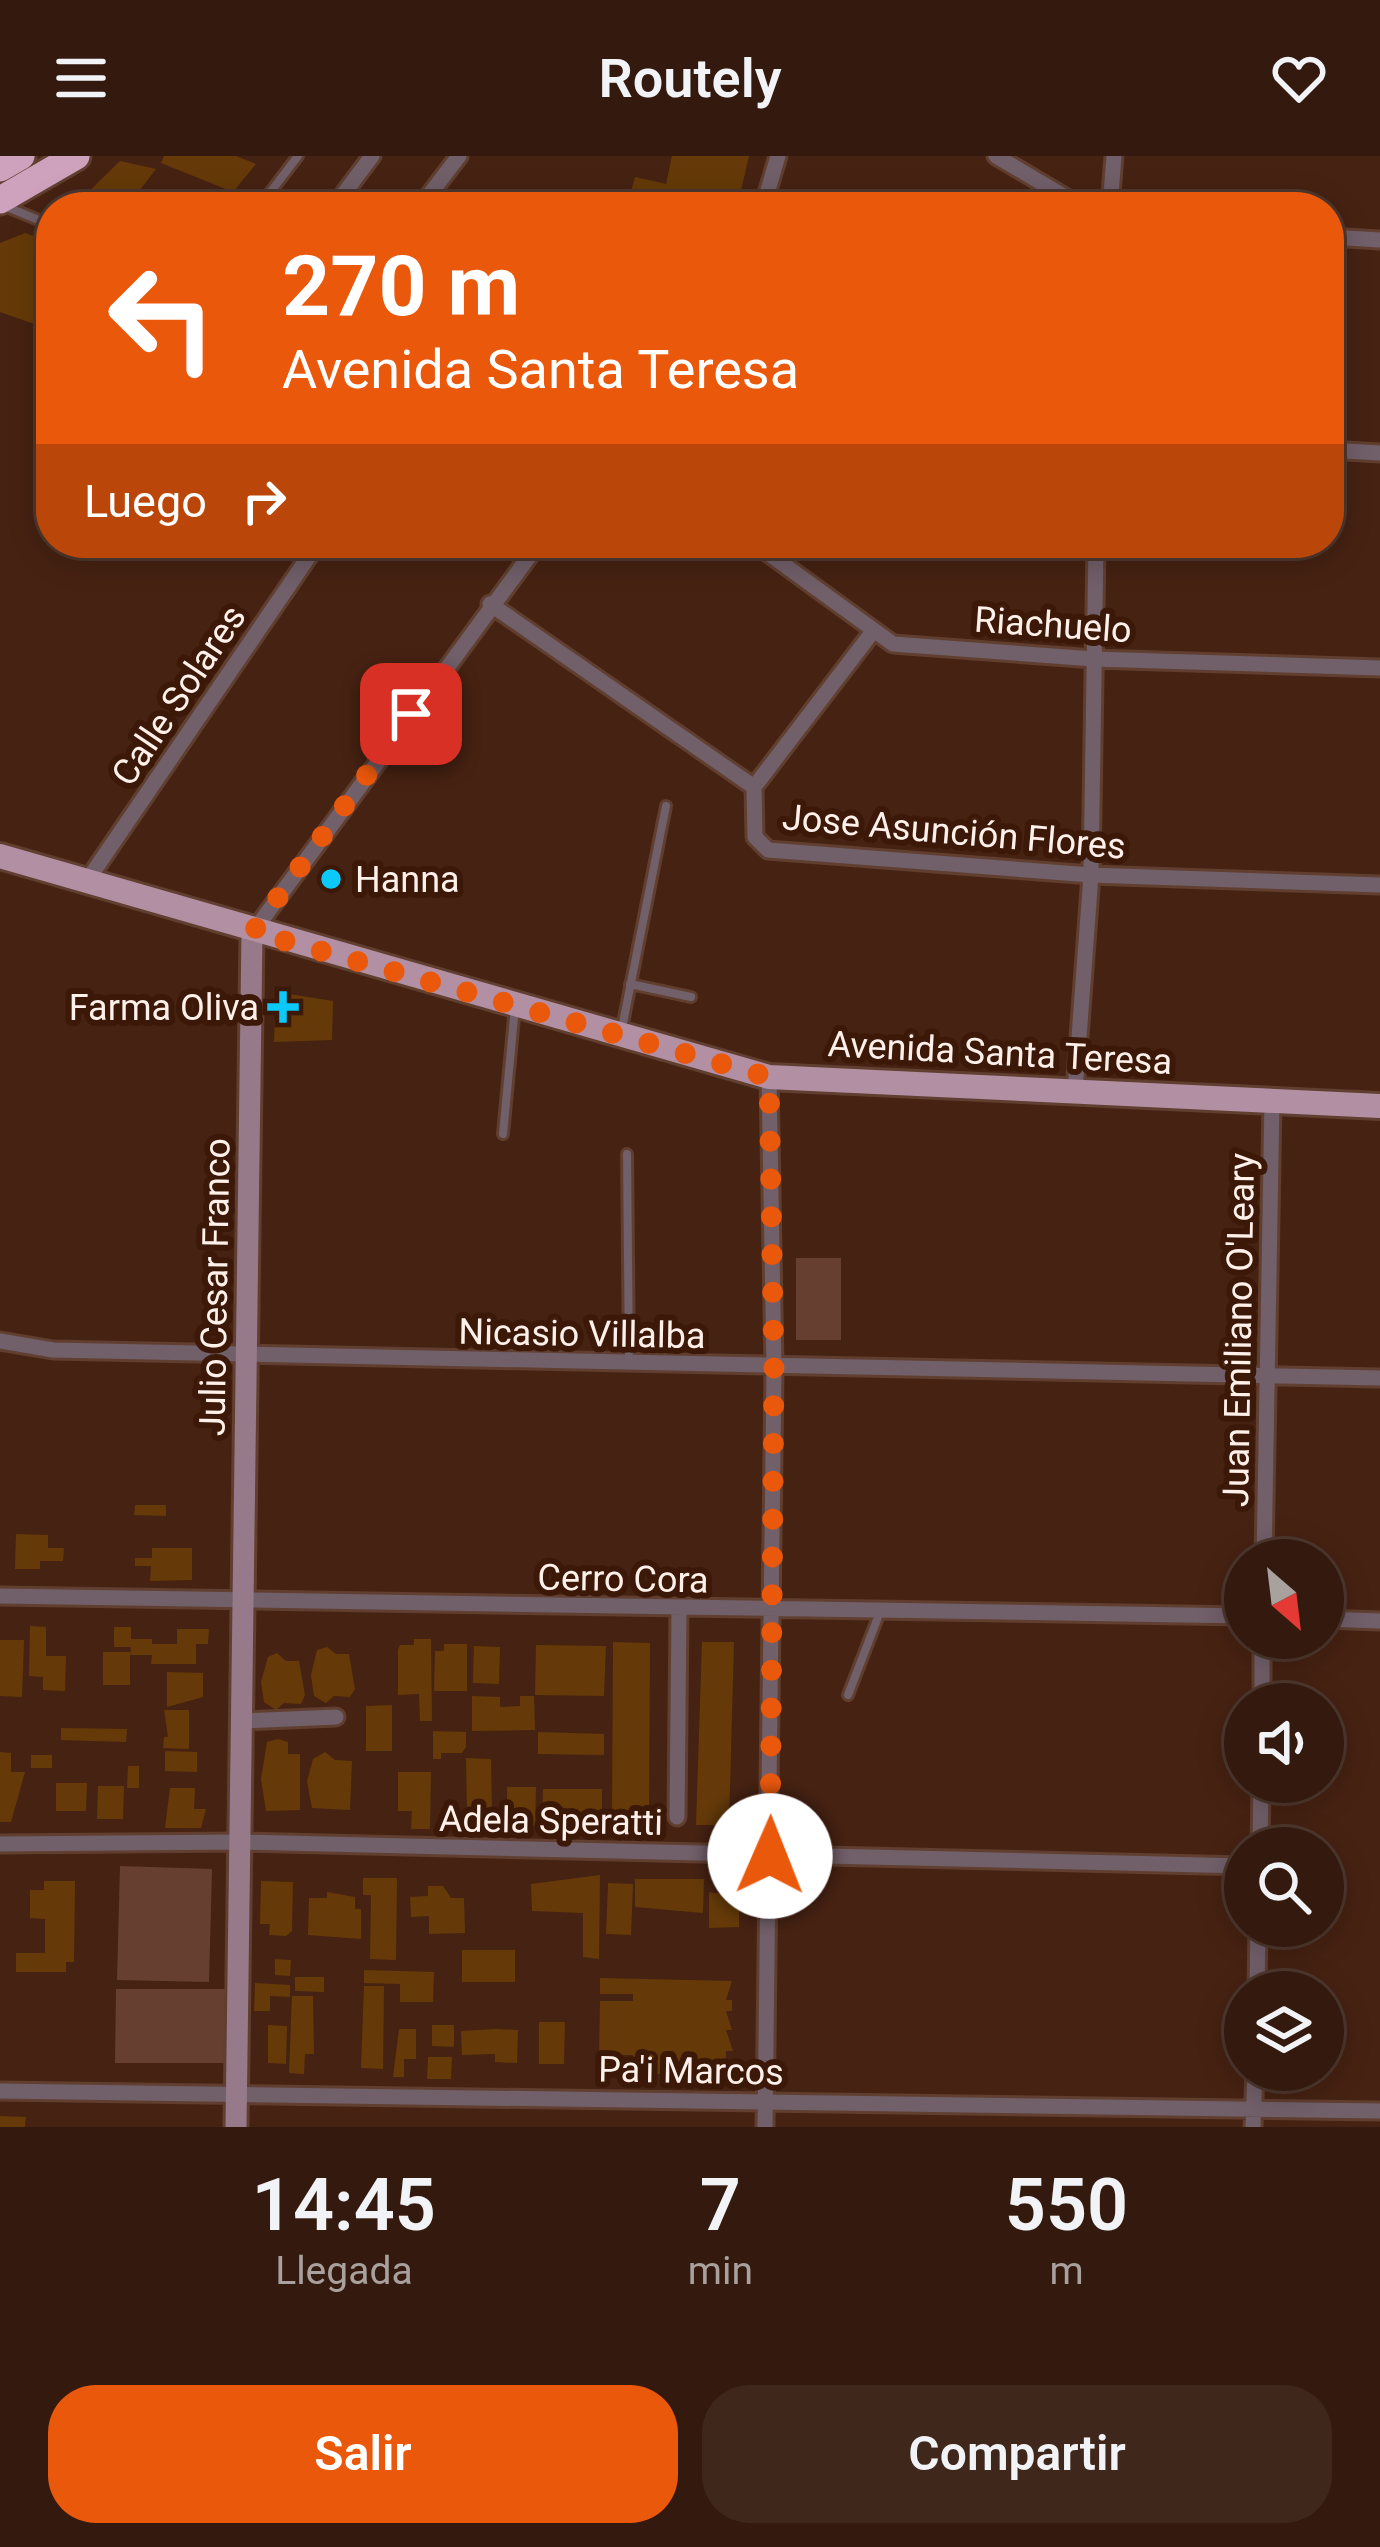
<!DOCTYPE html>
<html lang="es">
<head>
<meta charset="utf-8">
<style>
  body { margin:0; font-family:Roboto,sans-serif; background:#3f271c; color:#f1f3f6; height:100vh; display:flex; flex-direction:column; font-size:45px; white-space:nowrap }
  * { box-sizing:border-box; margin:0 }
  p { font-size:39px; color:#a9a19e }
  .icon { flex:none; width:66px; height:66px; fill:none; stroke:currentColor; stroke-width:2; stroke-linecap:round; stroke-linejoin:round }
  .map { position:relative; height:1971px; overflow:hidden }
  .side { display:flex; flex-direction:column; background:#341a0e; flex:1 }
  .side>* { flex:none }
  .guide { position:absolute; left:36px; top:36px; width:1308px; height:366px; border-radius:48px; box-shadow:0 6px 30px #0003,0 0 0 3px #4e382e; background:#ea580c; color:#fff; overflow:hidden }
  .needle { width:78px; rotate:152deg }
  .controls { position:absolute; left:1224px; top:1383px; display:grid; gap:24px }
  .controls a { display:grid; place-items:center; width:120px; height:120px; border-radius:50%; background:#341a0e; box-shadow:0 6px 30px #0003,0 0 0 3px #4e382e; font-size:60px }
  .pin { position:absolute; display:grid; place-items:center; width:102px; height:102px; color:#fff; margin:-51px; border-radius:24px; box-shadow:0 6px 18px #0006 }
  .me { position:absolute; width:132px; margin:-66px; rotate:1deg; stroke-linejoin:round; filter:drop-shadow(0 0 9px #0008) }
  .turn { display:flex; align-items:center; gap:42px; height:252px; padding:0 48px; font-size:54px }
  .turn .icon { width:156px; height:156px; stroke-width:2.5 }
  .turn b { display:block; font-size:84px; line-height:102px }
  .then { display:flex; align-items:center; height:114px; padding:0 48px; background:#0003; gap:24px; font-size:45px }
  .eta { display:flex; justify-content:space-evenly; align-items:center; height:204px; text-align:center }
  .eta b { font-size:72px; font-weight:600; line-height:84px }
  .cta { display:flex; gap:24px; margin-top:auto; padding:24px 48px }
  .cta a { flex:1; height:138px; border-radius:48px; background:#ea580c; color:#fff; font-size:48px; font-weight:600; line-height:138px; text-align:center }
  .cta a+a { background:#3f271c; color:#f1f3f6 }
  header { display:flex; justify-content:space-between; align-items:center; height:156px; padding:0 48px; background:#341a0e; font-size:54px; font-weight:600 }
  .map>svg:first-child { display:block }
</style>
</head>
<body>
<header><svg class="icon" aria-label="menu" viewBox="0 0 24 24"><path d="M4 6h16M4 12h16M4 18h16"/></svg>Routely<svg class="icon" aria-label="heart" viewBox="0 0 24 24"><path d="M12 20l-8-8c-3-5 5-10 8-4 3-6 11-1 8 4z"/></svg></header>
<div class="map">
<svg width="1380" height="1971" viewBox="0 0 1380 1971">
  <rect width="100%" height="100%" fill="#462212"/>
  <path fill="#663f30" d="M 796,1102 L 841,1102 L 841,1184 L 796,1184 Z
    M 120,1710 L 212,1713 L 209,1826 L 117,1824 Z
    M 116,1833 L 233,1833 L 232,1907 L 115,1907 Z"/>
  <path fill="#653a08" d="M 164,0 L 236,0 L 256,8 L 233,36 L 161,7 Z
    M 672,0 L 749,0 L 737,51 L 644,51 L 629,42 L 635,21 L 666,28 Z
    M 120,5 L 156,13 L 127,51 L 73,51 Z
    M 25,77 L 51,86 L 51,174 L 0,156 L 0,87 Z
    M 276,836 L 333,845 L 332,884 L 274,886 Z
    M 135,1349 L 166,1349 L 166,1360 L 134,1359 Z
    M 16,1378 L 48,1379 L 48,1392 L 64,1392 L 63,1405 L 40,1405 L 40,1413 L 15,1413 Z
    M 152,1392 L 192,1392 L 192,1424 L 150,1425 L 151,1410 L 135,1410 L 135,1402 L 152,1402 Z
    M 30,1470 L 46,1471 L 46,1500 L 66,1500 L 65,1535 L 43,1534 L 43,1521 L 29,1520 Z
    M 114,1471 L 131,1471 L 131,1483 L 152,1483 L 152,1488 L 177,1488 L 177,1473 L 209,1473 L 208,1488 L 196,1488 L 196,1508 L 151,1508 L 152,1499 L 130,1499 L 131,1491 L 114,1491 Z
    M 414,1483 L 431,1483 L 432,1565 L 420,1565 L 419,1538 L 398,1539 L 398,1494 L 400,1489 L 414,1489 Z
    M 0,1484 L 24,1484 L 22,1541 L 0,1540 Z
    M 613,1486 L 650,1487 L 649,1669 L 612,1667 Z
    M 702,1486 L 734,1486 L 729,1669 L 696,1669 Z
    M 444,1488 L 467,1488 L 467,1535 L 434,1535 L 435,1495 L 444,1495 Z
    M 536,1489 L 606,1490 L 604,1540 L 535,1539 Z
    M 474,1490 L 500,1491 L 499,1528 L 473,1527 Z
    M 327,1491 L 336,1498 L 349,1498 L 355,1533 L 350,1541 L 334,1540 L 326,1547 L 314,1540 L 311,1519 L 317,1494 Z
    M 103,1496 L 130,1496 L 130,1529 L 103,1529 Z
    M 277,1497 L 286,1505 L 299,1505 L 305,1539 L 301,1548 L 284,1547 L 276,1554 L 264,1546 L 261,1526 L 268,1501 Z
    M 167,1516 L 203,1517 L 203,1541 L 167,1551 Z
    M 472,1540 L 500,1541 L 500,1551 L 520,1550 L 520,1540 L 534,1540 L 535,1574 L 472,1575 Z
    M 392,1549 L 392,1595 L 366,1595 L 366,1550 Z
    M 164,1554 L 189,1554 L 189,1593 L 163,1592 L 164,1581 L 168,1581 Z
    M 61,1572 L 127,1573 L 126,1586 L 61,1584 Z
    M 433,1575 L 466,1576 L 466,1591 L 462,1597 L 441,1597 L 441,1603 L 433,1603 Z
    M 538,1576 L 604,1578 L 604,1599 L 538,1598 Z
    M 278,1583 L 288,1586 L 288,1598 L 300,1598 L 300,1654 L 266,1655 L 261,1623 L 267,1586 Z
    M 165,1595 L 197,1596 L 197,1616 L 165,1615 Z
    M 0,1596 L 11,1597 L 11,1616 L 25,1616 L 11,1666 L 0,1666 Z
    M 325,1596 L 335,1604 L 352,1605 L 350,1654 L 312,1652 L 307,1625 L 313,1603 Z
    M 31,1599 L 52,1599 L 52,1612 L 31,1612 Z
    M 466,1602 L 491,1603 L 492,1656 L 467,1656 Z
    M 128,1610 L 139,1610 L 139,1632 L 127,1632 Z
    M 398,1616 L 431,1616 L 430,1673 L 411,1673 L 412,1655 L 398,1655 Z
    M 56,1627 L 87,1627 L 86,1655 L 56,1655 Z
    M 98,1630 L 124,1630 L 123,1663 L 97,1663 Z
    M 507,1631 L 536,1631 L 535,1670 L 507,1670 Z
    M 170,1632 L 195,1632 L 194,1653 L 206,1653 L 201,1672 L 165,1672 Z
    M 543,1633 L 602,1633 L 602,1669 L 542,1669 Z
    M 600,1719 L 599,1803 L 583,1801 L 583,1757 L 532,1755 L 531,1728 Z
    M 363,1722 L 397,1722 L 396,1804 L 370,1803 L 371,1739 L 363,1739 Z
    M 635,1723 L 704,1723 L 703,1757 L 635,1751 Z
    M 44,1725 L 75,1725 L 74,1806 L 66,1806 L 66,1816 L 16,1816 L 16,1797 L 45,1797 L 45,1763 L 30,1762 L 30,1734 L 44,1734 Z
    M 261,1725 L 293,1726 L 292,1775 L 286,1780 L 269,1779 L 270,1768 L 260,1768 Z
    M 608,1727 L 633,1728 L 631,1779 L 606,1778 Z
    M 428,1730 L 443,1730 L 451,1742 L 464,1742 L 465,1777 L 429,1778 L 429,1760 L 411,1761 L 410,1741 L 428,1740 Z
    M 327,1736 L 355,1741 L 355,1753 L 361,1753 L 361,1783 L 308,1779 L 309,1742 L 327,1742 Z
    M 709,1736 L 739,1740 L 739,1771 L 709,1772 Z
    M 462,1794 L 515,1794 L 515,1826 L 462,1826 Z
    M 275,1803 L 291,1804 L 290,1820 L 275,1819 Z
    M 364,1814 L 434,1816 L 433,1846 L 400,1846 L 400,1828 L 364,1827 Z
    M 295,1821 L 324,1821 L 324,1836 L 295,1835 Z
    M 600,1822 L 732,1825 L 726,1844 L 732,1844 L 732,1855 L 726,1855 L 732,1874 L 726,1874 L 733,1895 L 726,1895 L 726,1904 L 733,1904 L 733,1914 L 725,1914 L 725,1923 L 666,1923 L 666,1918 L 638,1918 L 633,1899 L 599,1899 L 600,1845 L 633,1845 L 633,1838 L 600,1838 Z
    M 255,1827 L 290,1829 L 290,1841 L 270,1840 L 270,1855 L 254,1855 Z
    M 364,1830 L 384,1830 L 383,1913 L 361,1912 Z
    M 292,1840 L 313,1840 L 314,1898 L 305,1898 L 304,1918 L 289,1917 Z
    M 539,1866 L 565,1866 L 564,1908 L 539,1908 Z
    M 268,1869 L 287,1870 L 286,1908 L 268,1907 Z
    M 432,1869 L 454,1869 L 454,1891 L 432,1890 Z
    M 399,1873 L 416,1873 L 416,1903 L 404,1903 L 404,1921 L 393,1921 Z
    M 496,1873 L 518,1874 L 517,1907 L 495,1906 L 495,1898 L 462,1899 L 461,1875 Z
    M 428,1901 L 452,1901 L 451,1923 L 427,1923 Z
    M 0,1960 L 26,1961 L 25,1971 L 0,1971 Z"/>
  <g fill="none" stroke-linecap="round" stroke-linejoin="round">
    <defs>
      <path id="lane" d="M 2,49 L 51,69
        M 259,51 L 298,0
        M 630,828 L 691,841
        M 622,872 L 666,650
        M 503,978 L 515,851
        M 627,998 L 629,1207
        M 848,1539 L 880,1456"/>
      <path id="street" d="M 996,0 L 1082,51
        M 339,44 L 372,0
        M 420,51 L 459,0
        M 763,51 L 778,0
        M 1110,51 L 1114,0
        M 1329,81 L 1380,84
        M 1329,294 L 1380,297
        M 754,387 L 893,488 L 1094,503 L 1380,512
        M 490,448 L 754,631
        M 754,631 L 755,681 L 768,694 L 1091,719 L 1380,729
        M 754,631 L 874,474
        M 87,725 L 318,387
        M 253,776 L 539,387
        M 1075,935 L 1091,719 L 1096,387
        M 0,1185 L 53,1194 L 1380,1222
        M 1264,1404 L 1272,945
        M 0,1440 L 1245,1460
        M 1323,1463 L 1380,1465
        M 1262,1548 L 1262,1482
        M 241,1565 L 336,1561
        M 677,1661 L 679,1453
        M 0,1688 L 239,1686 L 1245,1710
        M 1260,1692 L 1261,1626
        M 1257,1836 L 1258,1770
        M 0,1935 L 1380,1955
        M 765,1971 L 774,1212 L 769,921
        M 1253,1971 L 1255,1914"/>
      <path id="secondary" d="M 236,1971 L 252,776"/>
      <path id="primary" d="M 0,700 L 769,921 L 1380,950"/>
      <path id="highway" d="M 0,12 L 21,0
        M 0,44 L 76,0"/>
    </defs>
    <use href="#lane" stroke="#603f30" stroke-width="14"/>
    <use href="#street" stroke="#603f30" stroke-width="21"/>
    <use href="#secondary" stroke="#603f30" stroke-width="27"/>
    <use href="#primary" stroke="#603f30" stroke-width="30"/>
    <use href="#highway" stroke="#603f30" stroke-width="33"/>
    <use href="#lane" stroke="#715f69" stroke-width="8"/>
    <use href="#street" stroke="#715f69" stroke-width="15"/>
    <use href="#secondary" stroke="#967a8a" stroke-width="21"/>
    <use href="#primary" stroke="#b38fa4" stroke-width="24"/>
    <use href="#highway" stroke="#cea2bc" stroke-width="27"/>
  </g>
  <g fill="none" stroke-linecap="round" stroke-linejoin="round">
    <path stroke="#ea580c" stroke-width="21" stroke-dasharray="0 37.8" d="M 411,558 L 253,776 L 769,921 L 774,1212 L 770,1700"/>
  </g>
  <g fill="#0bcafa" stroke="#3b1808" stroke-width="4.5">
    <circle cx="331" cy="723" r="12"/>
    <path d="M277 833h12v12h12v12h-12v12h-12v-12h-12v-12h12z"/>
  </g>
  <g text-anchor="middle" stroke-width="12" stroke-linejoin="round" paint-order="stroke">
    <g font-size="36" fill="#fff0ea" stroke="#3b1808">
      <text transform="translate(1053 468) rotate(4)" y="13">Riachuelo</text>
      <text transform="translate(178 539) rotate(-56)" y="13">Calle Solares</text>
      <text transform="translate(954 675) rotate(5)" y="13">Jose Asunción Flores</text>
      <text transform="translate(1000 896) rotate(3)" y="13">Avenida Santa Teresa</text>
      <text transform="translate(214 1131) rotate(-89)" y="13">Julio Cesar Franco</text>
      <text transform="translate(1238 1174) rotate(-89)" y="13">Juan Emiliano O'Leary</text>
      <text transform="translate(582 1177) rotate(1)" y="13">Nicasio Villalba</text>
      <text transform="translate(623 1422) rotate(1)" y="13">Cerro Cora</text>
      <text transform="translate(551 1664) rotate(1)" y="13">Adela Speratti</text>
      <text transform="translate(691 1914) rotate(1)" y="13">Pa'i Marcos</text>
    </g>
    <g font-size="36" fill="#fff0ea" stroke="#3b1808" text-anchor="start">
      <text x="355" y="736">Hanna</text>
      <text x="259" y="864" text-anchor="end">Farma Oliva</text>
    </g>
  </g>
</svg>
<div class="controls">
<a><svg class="needle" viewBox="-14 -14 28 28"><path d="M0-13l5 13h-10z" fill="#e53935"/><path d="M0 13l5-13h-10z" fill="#a9a19e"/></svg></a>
<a><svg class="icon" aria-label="sound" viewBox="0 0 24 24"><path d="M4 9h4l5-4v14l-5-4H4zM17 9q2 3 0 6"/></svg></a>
<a><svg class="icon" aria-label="search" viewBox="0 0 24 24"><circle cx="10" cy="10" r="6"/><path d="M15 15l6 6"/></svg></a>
<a><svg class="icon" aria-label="layers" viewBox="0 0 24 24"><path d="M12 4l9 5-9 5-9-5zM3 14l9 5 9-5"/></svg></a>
</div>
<div class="pin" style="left:411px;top:558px;background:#d93025"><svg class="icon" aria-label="arrive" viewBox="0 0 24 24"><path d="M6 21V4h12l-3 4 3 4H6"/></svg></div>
<svg class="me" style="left:770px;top:1700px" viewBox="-20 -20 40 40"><circle r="19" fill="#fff"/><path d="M0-13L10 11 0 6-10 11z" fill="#ea580c"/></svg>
<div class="guide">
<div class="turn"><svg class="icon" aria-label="left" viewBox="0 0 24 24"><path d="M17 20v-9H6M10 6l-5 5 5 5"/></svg><div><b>270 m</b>Avenida Santa Teresa</div></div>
<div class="then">Luego<svg class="icon" aria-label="right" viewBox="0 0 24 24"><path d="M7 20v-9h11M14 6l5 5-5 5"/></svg></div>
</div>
</div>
<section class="side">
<div class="eta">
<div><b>14:45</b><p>Llegada</p></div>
<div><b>7</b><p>min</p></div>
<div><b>550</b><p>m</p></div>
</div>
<div class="cta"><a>Salir</a><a>Compartir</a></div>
</section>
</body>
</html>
